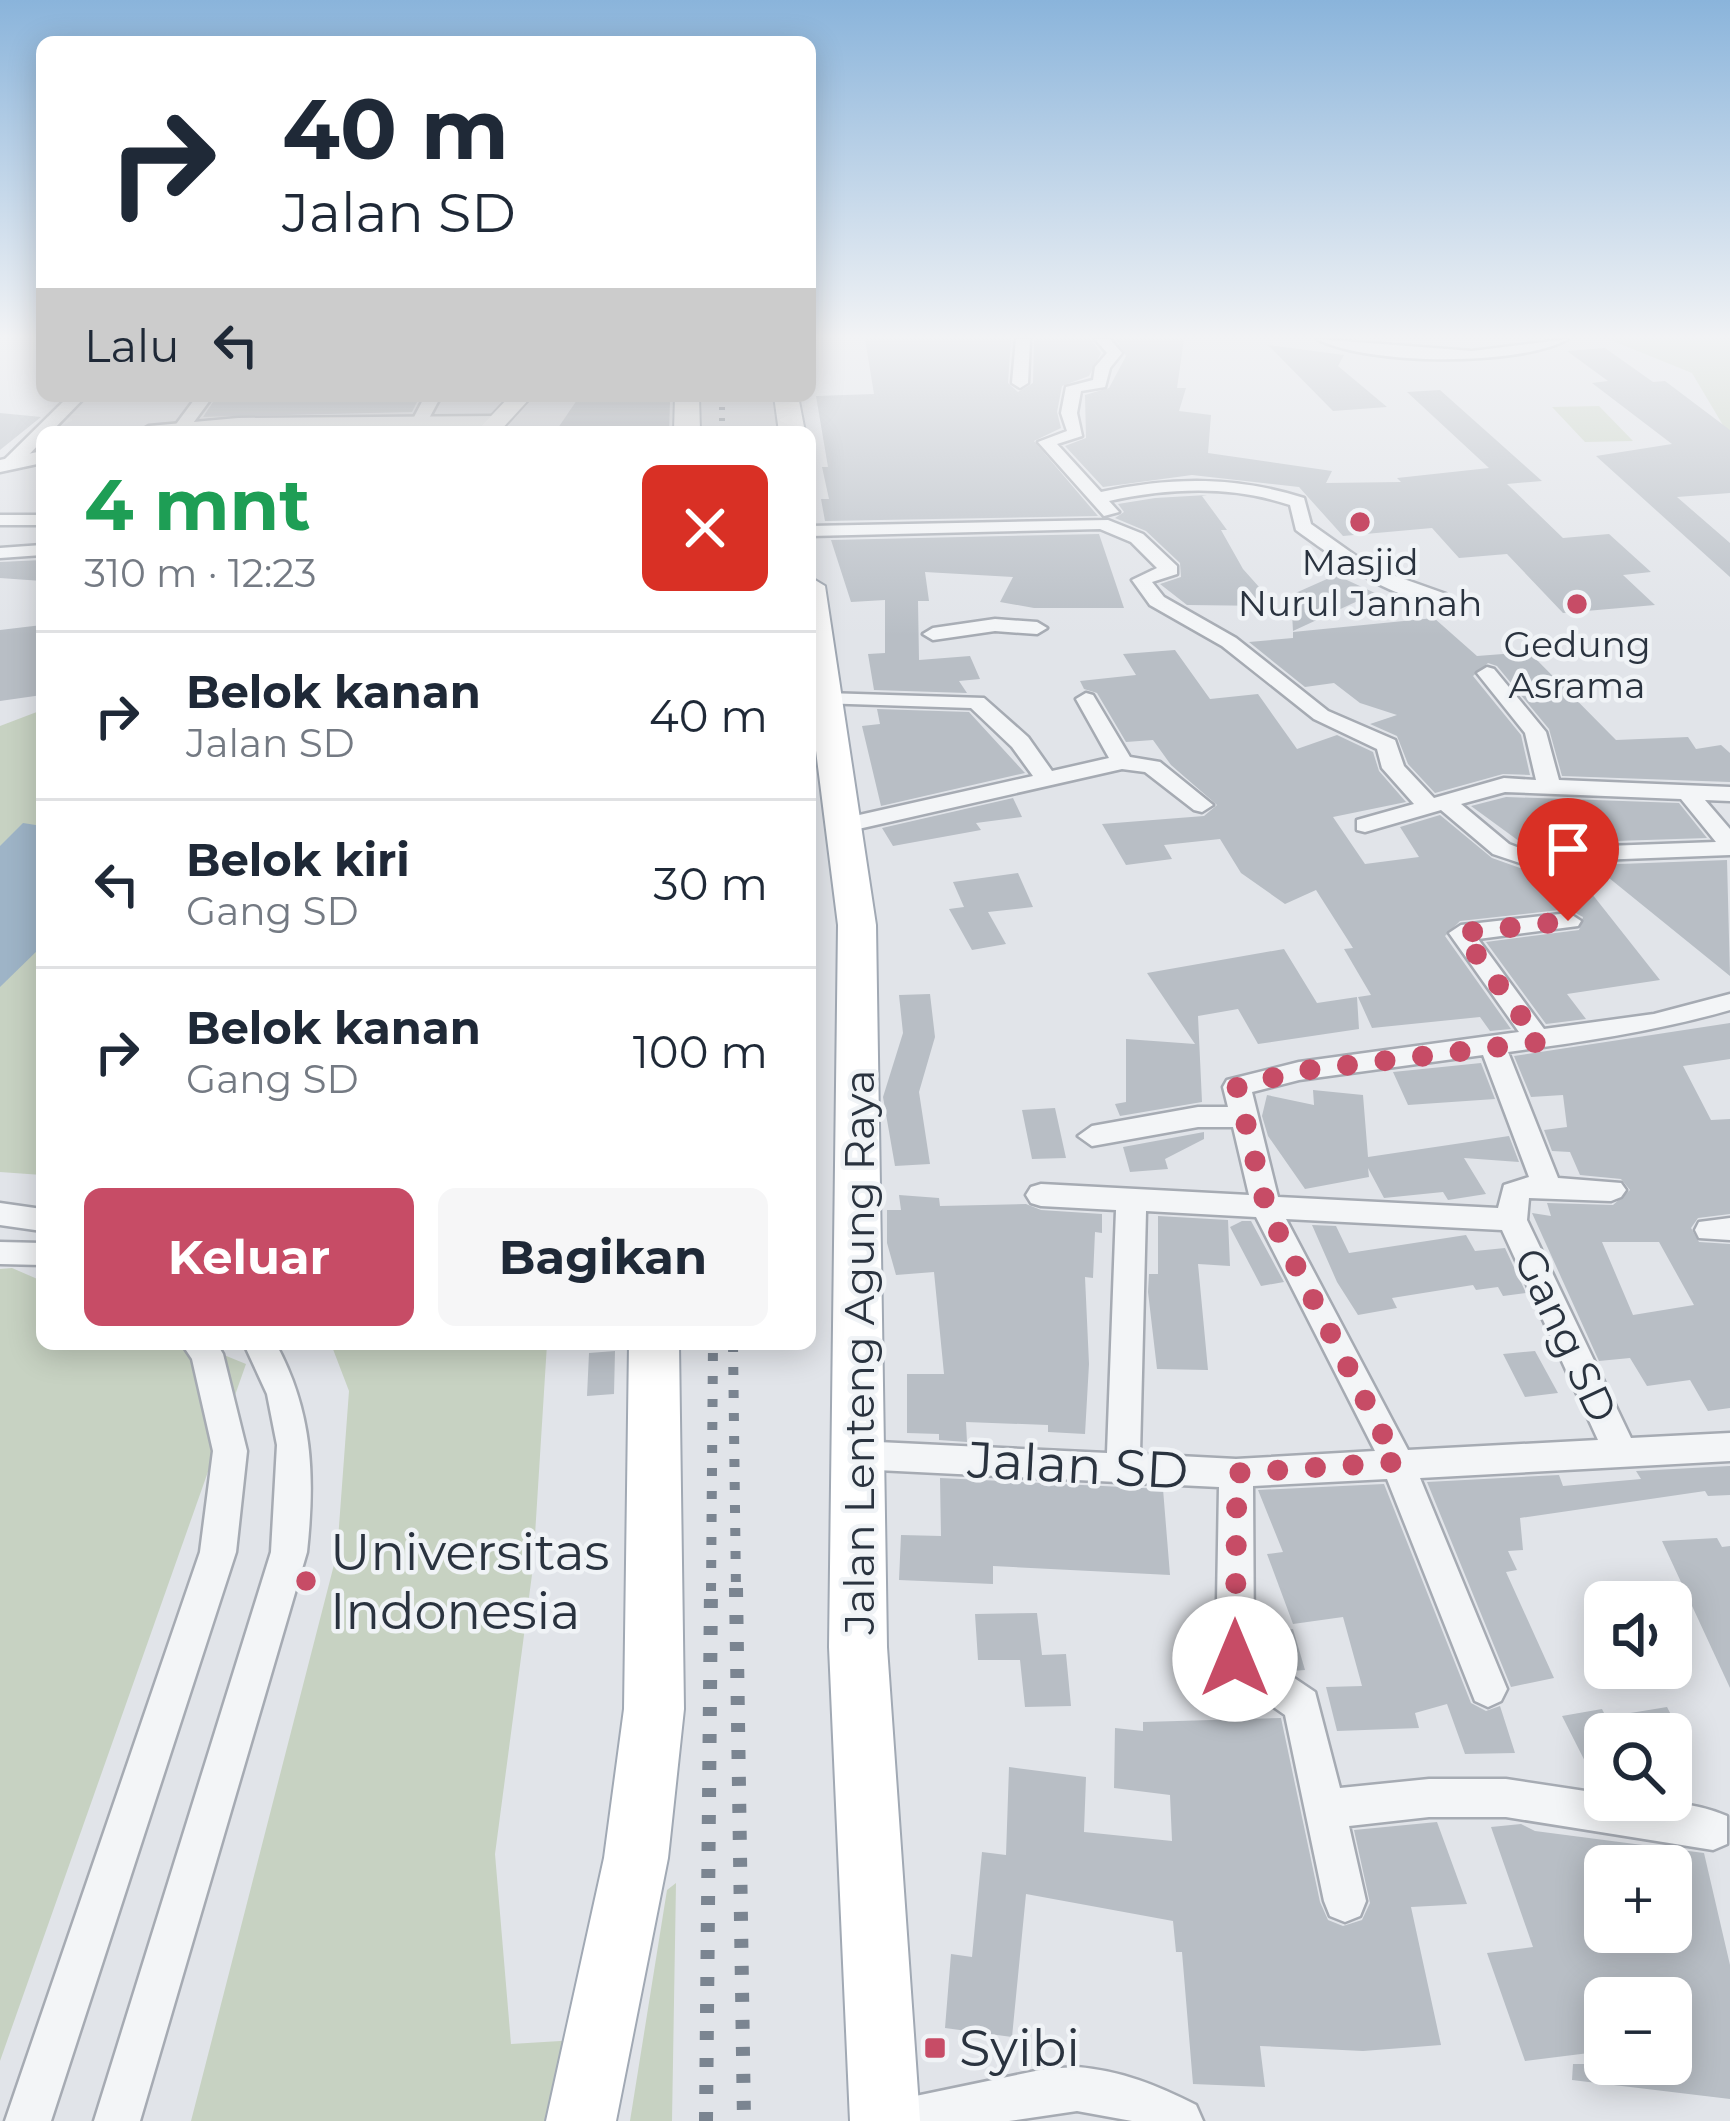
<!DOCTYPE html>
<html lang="id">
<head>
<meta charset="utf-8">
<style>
  body { margin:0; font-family:Montserrat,sans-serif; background:#f6f6f7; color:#1f2937; height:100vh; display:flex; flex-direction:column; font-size:45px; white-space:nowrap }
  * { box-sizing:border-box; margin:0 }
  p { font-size:39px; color:#747a83 }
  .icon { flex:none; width:66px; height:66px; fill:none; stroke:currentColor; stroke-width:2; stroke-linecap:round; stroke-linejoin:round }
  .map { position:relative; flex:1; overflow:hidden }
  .sheet { position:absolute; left:36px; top:426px; width:780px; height:924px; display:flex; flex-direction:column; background:#fff; border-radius:18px; box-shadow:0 6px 30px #0003 }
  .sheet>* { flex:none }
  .banner { position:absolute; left:36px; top:36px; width:780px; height:366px; border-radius:18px; box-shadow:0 6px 30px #0003; background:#fff; color:#1f2937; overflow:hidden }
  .tools { position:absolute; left:1584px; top:1581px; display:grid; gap:24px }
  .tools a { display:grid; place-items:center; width:108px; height:108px; border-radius:18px; background:#fff; box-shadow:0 6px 30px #0003; font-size:60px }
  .pin { position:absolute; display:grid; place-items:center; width:102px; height:102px; color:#fff; margin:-123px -51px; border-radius:50% 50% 50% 0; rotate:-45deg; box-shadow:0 0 12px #0007 }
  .pin .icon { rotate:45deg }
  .me { position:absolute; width:132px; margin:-66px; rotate:0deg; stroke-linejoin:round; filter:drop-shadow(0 0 9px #0008) }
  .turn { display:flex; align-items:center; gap:42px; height:252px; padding:0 48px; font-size:54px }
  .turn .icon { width:156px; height:156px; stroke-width:2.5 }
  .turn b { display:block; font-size:84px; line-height:102px }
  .then { display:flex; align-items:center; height:114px; padding:0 48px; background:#0003; gap:24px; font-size:45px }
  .round { display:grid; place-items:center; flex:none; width:126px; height:126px; border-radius:18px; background:#f6f6f7 }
  .head { display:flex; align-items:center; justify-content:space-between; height:204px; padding:0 48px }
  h1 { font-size:72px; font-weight:700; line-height:90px; color:#1e9e55 }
  .cta { display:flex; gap:24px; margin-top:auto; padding:24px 48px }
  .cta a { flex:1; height:138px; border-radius:18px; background:#c74c66; color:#fff; font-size:48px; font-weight:700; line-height:138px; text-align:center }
  .cta a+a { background:#f6f6f7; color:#1f2937 }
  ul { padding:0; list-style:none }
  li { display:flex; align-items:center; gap:36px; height:168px; padding:0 48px; border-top:3px solid #e0e1e3 }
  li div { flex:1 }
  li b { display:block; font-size:45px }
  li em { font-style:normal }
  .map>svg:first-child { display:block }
</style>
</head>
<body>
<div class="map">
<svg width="1730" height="2121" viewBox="0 0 1730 2121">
  <rect width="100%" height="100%" fill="#e1e4e9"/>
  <path fill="#c7d2c2" d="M 1608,339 L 1730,339 L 1730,437 L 1692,373 Z
    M 1599,406 L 1633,441 L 1585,442 L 1552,407 Z
    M 42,710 L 42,1175 L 0,1172 L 0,726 Z
    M 12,1268 L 42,1281 L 42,1344 L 197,1344 L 246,1364 L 0,2061 L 0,1269 Z
    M 331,1344 L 547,1344 L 533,1567 L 495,1854 L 511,2044 L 577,2040 L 556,2121 L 191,2121 L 337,1553 L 349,1391 Z
    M 676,1883 L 672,2121 L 630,2121 L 667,1890 Z"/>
  <path fill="#9eb4c7" d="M 23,823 L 42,826 L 42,946 L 0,987 L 0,846 Z"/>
  <path fill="#b8bec5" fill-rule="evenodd" d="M 865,339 L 1011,339 L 1008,383 L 1018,392 L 1033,383 L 1034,339 L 1091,339 L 1101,353 L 1089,376 L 1062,386 L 1057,412 L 1061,428 L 1034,441 L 1098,516 L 825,521 L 821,499 L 829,499 L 822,467 L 828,467 L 816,396 L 874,394 Z
    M 1116,339 L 1184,339 L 1177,388 L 1186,388 L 1179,411 L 1211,415 L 1208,453 L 1332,471 L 1326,483 L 1401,482 L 1397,478 L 1489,468 L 1407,392 L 1440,390 L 1542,481 L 1507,484 L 1563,538 L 1609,534 L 1651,572 L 1623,575 L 1655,605 L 1563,613 L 1507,554 L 1459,558 L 1432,528 L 1343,536 L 1299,487 L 1192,475 L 1103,487 L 1065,446 L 1086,438 L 1085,395 L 1109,388 L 1126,356 Z
    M 1268,345 L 1344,355 L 1338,366 L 1387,407 L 1333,411 Z
    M 1605,348 L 1653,382 L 1665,381 L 1730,430 L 1730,493 L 1677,497 L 1730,543 L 1730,577 L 1596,456 L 1672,444 L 1592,383 L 1608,381 L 1567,351 Z
    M 217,396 L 420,396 L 412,412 L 203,417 Z
    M 579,397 L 670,402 L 669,432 L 564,432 L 567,429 L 558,428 Z
    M 0,413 L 41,417 L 0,450 Z
    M 1207,495 L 1202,496 L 1227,530 L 1221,530 L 1243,569 L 1276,606 L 1187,605 L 1160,584 L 1181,577 L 1180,563 L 1146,531 L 1115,518 L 1124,512 L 1118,504 L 1155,498 Z
    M 1099,534 L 1124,608 L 1034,608 L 1000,602 L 1013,577 L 925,572 L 929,601 L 918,601 L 919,660 L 970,656 L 980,679 L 959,681 L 967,693 L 874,690 L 868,654 L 885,653 L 885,600 L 851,602 L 831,540 Z
    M 42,560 L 42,581 L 0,578 L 0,562 Z
    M 1336,575 L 1375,593 L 1293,631 L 1291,595 Z
    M 1434,618 L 1477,656 L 1529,652 L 1616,740 L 1688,737 L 1696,749 L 1721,745 L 1730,753 L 1730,782 L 1562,776 L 1549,729 L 1497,666 L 1488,663 L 1473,676 L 1521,735 L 1530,775 L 1503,774 L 1435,793 L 1408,764 L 1397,736 L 1370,724 L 1397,715 L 1360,703 L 1334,683 L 1305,687 L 1249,642 L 1293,638 L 1293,632 Z
    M 42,625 L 42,695 L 0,701 L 0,630 Z
    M 1175,650 L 1210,699 L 1258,694 L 1297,749 L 1337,735 L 1373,752 L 1379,771 L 1406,802 L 1333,817 L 1365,864 L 1419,857 L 1400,827 L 1440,815 L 1492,858 L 1520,868 L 1570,866 L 1660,980 L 1567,994 L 1586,1019 L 1546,1024 L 1486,942 L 1579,930 L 1583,917 L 1568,909 L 1460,921 L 1445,936 L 1511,1029 L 1490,1031 L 1480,1017 L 1372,1028 L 1358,997 L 1371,995 L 1344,949 L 1353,948 L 1316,890 L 1285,904 L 1241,873 L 1220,839 L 1164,845 L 1172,859 L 1126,865 L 1102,824 L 1204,816 L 1217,805 L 1171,765 L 1153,740 L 1126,742 L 1097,693 L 1084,689 L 1080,681 L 1136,675 L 1123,654 Z
    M 877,709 L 969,712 L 1025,773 L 881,806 L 862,726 L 880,724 Z
    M 1506,797 L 1679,803 L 1707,838 L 1523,844 L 1471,806 Z
    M 1013,798 L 1022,817 L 976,823 L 981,830 L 893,846 L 882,828 Z
    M 1727,860 L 1730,976 L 1593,865 Z
    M 1018,873 L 1033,907 L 988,912 L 1006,944 L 972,950 L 949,909 L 964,907 L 953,882 Z
    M 1284,949 L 1317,1003 L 1357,997 L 1359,1029 L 1258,1044 L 1238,1009 L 1198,1016 L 1202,1102 L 1120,1116 L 1115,1104 L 1126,1102 L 1126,1039 L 1195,1044 L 1147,973 Z
    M 930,994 L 935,1037 L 919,1092 L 930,1164 L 895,1166 L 883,1097 L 903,1033 L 899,995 Z
    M 1730,1023 L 1730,1059 L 1683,1066 L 1711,1120 L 1730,1119 L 1730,1214 L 1698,1218 L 1691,1228 L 1699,1242 L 1730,1244 L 1730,1408 L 1708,1411 L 1690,1380 L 1647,1386 L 1630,1358 L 1599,1361 L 1532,1213 L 1551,1216 L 1547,1203 L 1613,1205 L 1630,1190 L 1621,1179 L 1580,1175 L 1570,1152 L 1552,1151 L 1544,1130 L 1567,1127 L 1563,1095 L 1531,1097 L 1514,1056 ZM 1602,1242 L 1659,1242 L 1694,1305 L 1633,1315 Z
    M 1481,1063 L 1495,1099 L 1408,1105 L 1393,1072 Z
    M 1313,1090 L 1363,1095 L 1368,1157 L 1509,1136 L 1519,1162 L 1464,1158 L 1486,1194 L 1448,1200 L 1443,1192 L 1384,1198 L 1368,1168 L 1369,1177 L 1305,1189 L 1268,1136 L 1262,1116 L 1267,1095 L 1314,1105 Z
    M 1055,1108 L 1066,1158 L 1032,1159 L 1022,1110 Z
    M 1204,1132 L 1204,1139 L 1165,1159 L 1168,1169 L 1130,1172 L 1123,1147 Z
    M 899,1195 L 939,1198 L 940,1206 L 1026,1204 L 1041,1210 L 1102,1214 L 1102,1233 L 1095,1232 L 1093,1278 L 1085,1277 L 1089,1364 L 1085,1434 L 1048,1432 L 1048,1425 L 966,1422 L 967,1442 L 939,1440 L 939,1434 L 907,1433 L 907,1374 L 944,1374 L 934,1272 L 896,1275 L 887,1243 L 887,1210 L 901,1210 Z
    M 1158,1216 L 1228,1220 L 1230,1266 L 1198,1264 L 1208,1370 L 1157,1369 L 1148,1292 L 1149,1274 L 1158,1274 Z
    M 1242,1221 L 1251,1221 L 1284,1282 L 1261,1286 L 1230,1227 Z
    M 1312,1225 L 1336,1226 L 1349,1253 L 1466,1235 L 1475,1251 L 1505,1248 L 1526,1293 L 1503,1296 L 1498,1287 L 1476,1290 L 1473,1285 L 1392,1298 L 1397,1308 L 1358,1315 L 1337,1282 Z
    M 615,1351 L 614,1394 L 587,1396 L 589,1353 Z
    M 1535,1351 L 1558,1393 L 1525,1397 L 1503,1354 Z
    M 1730,1466 L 1730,1495 L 1708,1496 L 1705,1491 L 1520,1518 L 1523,1550 L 1508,1551 L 1517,1570 L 1506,1572 L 1554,1678 L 1511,1687 L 1427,1482 L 1559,1475 L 1563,1486 L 1641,1479 L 1636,1471 Z
    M 940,1478 L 1163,1489 L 1170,1575 L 993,1566 L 993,1584 L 899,1580 L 901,1535 L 941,1536 Z
    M 1384,1484 L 1471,1703 L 1486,1711 L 1500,1706 L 1515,1753 L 1465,1754 L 1447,1704 L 1415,1713 L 1419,1728 L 1337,1731 L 1326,1687 L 1362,1686 L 1343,1617 L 1293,1624 L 1267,1554 L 1283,1552 L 1258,1490 Z
    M 1717,1538 L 1722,1547 L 1730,1546 L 1730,1688 L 1662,1541 Z
    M 1037,1613 L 1042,1655 L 1066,1654 L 1071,1706 L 1025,1707 L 1020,1660 L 978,1660 L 975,1614 Z
    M 1293,1629 L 1305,1670 L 1292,1671 L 1258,1649 L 1258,1632 Z
    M 1667,1707 L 1681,1734 L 1605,1734 L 1605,1789 L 1599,1789 L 1562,1716 L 1602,1709 L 1606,1717 Z
    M 1281,1718 L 1320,1902 L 1328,1920 L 1343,1926 L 1362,1920 L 1370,1903 L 1354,1830 L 1437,1822 L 1467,1904 L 1411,1907 L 1441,2045 L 1363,2051 L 1260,2046 L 1265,2087 L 1193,2084 L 1182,1952 L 1176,1952 L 1173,1921 L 1026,1894 L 1012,2037 L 945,2028 L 951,1954 L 972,1957 L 982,1852 L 1006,1855 L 1009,1767 L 1086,1777 L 1084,1832 L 1172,1841 L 1170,1795 L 1114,1788 L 1115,1728 L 1143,1731 L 1143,1722 Z
    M 1521,1824 L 1535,1831 L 1704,1853 L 1730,1965 L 1730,2099 L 1572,2080 L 1573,2064 L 1671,2064 L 1671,1998 L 1605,1998 L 1605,2051 L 1525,2061 L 1487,1953 L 1533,1947 L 1491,1827 ZM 1605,1866 L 1671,1866 L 1671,1932 L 1605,1932 Z"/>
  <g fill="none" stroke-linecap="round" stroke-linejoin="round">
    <defs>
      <path id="minor" d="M 1016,339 L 1030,339 L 1028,383 L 1020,388 L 1012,383 Z
        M 1095,339 L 1110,339 L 1122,353 L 1110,368 L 1105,387 L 1081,391 L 1077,413 L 1082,436 L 1057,444 L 1101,492 C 1171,477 1235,476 1304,498 L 1311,524 L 1373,568 L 1446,594 L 1446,602 C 1399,607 1332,556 1296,530 L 1290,505 C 1230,485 1170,488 1109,501 L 1119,512 L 1104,516 L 1038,442 L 1067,431 L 1061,413 L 1066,387 L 1093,380 L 1095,367 L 1107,353 Z
        M 1317,339 L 1472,351 L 1568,339 C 1519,367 1366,365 1317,339 Z
        M 69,396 L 86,396 L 51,432 L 42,432 L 42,441 L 16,468 L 4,468 L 4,460 Z
        M 197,396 L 213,396 L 188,430 L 176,430 L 174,427 Z
        M 425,396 L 441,396 L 426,424 L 414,424 L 412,421 Z
        M 0,515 L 42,515 L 42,525 L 0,525 Z
        M 1108,520 L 1143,534 L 1177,566 L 1177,574 L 1152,582 L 1164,597 L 1236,638 L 1328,711 L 1395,740 L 1404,766 L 1434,798 L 1504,778 L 1536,780 L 1525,733 L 1477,673 L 1487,667 L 1494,669 L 1546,732 L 1559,780 L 1730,787 L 1730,801 L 1705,800 L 1730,829 L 1730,855 L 1520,863 L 1493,854 L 1441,810 L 1365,832 L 1357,830 L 1357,820 L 1414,804 L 1382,768 L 1377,749 L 1314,719 L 1222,646 L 1150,605 L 1132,580 L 1157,568 L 1131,542 L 1100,529 L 810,536 L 810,526 ZM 1505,792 L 1681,799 L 1716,842 L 1522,849 L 1509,844 L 1461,804 Z
        M 42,545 L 42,555 L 0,558 L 0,548 Z
        M 995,619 L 1037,622 L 1047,628 L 1037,634 L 995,631 L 933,640 L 923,634 L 933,628 Z
        M 826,693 L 984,698 L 1028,737 L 1052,771 L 1109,758 L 1076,699 L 1086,693 L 1093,695 L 1130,757 L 1160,762 L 1213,805 L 1202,812 L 1194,810 L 1145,772 L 1122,769 L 845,832 L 837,830 L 837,820 L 1033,776 L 1012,747 L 971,708 L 819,703 L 816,699 Z
        M 1569,913 L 1581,921 L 1578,926 L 1478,939 L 1544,1029 L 1654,1014 L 1730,994 L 1730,1010 C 1656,1031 1582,1042 1508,1052 L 1558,1178 L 1621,1183 L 1626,1190 L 1621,1197 L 1611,1201 L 1529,1198 L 1527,1220 L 1631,1438 L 1730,1433 L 1730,1461 L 1420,1478 L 1507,1689 L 1501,1701 L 1488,1707 L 1475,1701 L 1387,1479 L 1253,1486 L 1254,1651 L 1315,1692 L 1340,1788 L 1429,1779 L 1506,1779 L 1605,1794 L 1605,1800 C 1645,1800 1690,1800 1727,1816 L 1727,1844 L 1713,1850 L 1506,1817 L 1429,1817 L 1349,1826 L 1366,1901 L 1360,1916 L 1345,1922 L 1330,1916 L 1324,1901 L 1285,1715 L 1222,1671 L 1216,1659 L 1219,1487 L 857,1469 L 845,1465 L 840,1455 L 845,1445 L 857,1441 L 1107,1453 L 1116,1210 L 1041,1206 L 1031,1203 L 1026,1195 L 1031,1187 L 1041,1184 L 1249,1195 L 1233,1127 L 1198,1127 L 1092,1146 L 1078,1136 L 1092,1126 L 1198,1107 L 1228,1107 L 1223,1087 L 1227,1080 L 1299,1062 L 1519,1032 L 1449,933 L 1461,925 ZM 1483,1055 L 1529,1177 L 1504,1185 L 1498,1208 L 1278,1197 L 1252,1092 L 1299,1080 ZM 1146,1211 L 1256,1217 L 1375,1451 L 1236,1459 L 1140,1454 ZM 1286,1219 L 1502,1230 L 1598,1440 L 1408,1450 Z
        M 0,1203 L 42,1209 L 42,1231 L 0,1225 Z
        M 1730,1218 L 1730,1240 L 1699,1238 L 1695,1230 L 1699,1222 Z
        M 0,1242 L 42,1243 L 42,1265 L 0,1264 Z
        M 182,1344 L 217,1344 L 223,1354 L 247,1451 L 236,1552 L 51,2121 L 5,2121 L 200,1552 L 213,1451 L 192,1359 Z
        M 244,1344 L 276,1344 C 313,1412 315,1477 307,1552 L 140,2121 L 94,2121 L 271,1552 L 277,1445 L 267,1394 Z
        M 1077,2067 C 1122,2071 1157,2085 1196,2105 L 1203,2121 L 1132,2121 L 1077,2111 L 1009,2121 L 883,2121 L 890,2105 L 906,2098 L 1045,2069 Z"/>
      <path id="tertiary" d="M 495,416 L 505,422 L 502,426 L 139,432 L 149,426 L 238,418 Z
        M 42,451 L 42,463 L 0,472 L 0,460 Z"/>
      <path id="secondary" d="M 510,396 L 532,396 L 499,432 L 476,432 Z"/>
      <path id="primary" d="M 675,396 L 699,396 L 700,432 L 674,432 Z
        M 774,396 L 798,396 L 805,432 L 779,432 Z
        M 810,577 L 825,586 L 876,925 L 887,1647 L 920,2121 L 850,2121 L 829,1647 L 838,925 L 810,703 Z
        M 629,1344 L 679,1344 L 684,1709 L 668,1858 L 616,2121 L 546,2121 L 604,1858 L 624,1709 Z"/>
    </defs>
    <use href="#minor" stroke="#a6abb3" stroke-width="5"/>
    <use href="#tertiary" stroke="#a6abb3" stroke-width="5"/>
    <use href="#secondary" stroke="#a6abb3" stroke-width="4"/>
    <use href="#primary" stroke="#a1a9b4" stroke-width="4"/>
    <use href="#minor" fill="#f3f5f7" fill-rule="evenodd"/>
    <use href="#tertiary" fill="#f3f5f7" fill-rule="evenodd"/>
    <use href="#secondary" fill="#fff" fill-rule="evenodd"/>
    <use href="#primary" fill="#fff" fill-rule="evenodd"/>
    <path stroke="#7b8591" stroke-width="6" stroke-dasharray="3 8" stroke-linecap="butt" d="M 722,396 L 722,432"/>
    <path stroke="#7b8591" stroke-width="10" stroke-dasharray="8 15" stroke-linecap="butt" d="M 733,1344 L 736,1591
      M 711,1591 L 713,1344"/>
    <path stroke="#7b8591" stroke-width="14" stroke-dasharray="9 18" stroke-linecap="butt" d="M 736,1588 L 744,2121
      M 706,2121 L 711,1588"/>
  </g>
  <linearGradient id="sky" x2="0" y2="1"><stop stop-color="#8ab4db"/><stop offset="0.53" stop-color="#f2f3f5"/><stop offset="1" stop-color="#f2f3f5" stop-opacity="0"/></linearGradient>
  <rect width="1730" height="636" fill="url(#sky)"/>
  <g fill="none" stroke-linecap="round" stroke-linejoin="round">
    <path stroke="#c74c66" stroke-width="21" stroke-dasharray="0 37.8" d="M 1235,1659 L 1237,1473 L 1397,1462 L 1267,1210 L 1237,1087 L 1299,1071 L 1540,1042 L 1461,933 L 1568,921"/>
  </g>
  <g fill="#c74c66" stroke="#f0f3f6" stroke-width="4.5">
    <circle cx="1360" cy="522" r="12"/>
    <circle cx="1577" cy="604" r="12"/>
    <circle cx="306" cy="1581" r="12"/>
    <rect x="923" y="2036" width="24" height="24" rx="6"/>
  </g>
  <g text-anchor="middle" stroke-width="9" stroke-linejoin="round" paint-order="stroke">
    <g font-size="36" fill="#2a333f" stroke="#f0f3f6">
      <text x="1360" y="575">Masjid<tspan x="1360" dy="41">Nurul Jannah</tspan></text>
      <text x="1577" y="657">Gedung<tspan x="1577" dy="41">Asrama</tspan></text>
    </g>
    <g font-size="42" fill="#2a333f" stroke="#f0f3f6">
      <text transform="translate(1566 1335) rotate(65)" y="15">Gang SD</text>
      <text transform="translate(859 1352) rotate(-90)" y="15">Jalan Lenteng Agung Raya</text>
    </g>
    <g font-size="51" fill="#2a333f" stroke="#f0f3f6">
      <text transform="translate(1078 1465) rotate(3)" y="18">Jalan SD</text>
    </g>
    <g font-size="51" fill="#2a333f" stroke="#f0f3f6" text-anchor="start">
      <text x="330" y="1570">Universitas<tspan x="330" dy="59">Indonesia</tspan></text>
      <text x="959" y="2066">Syibi</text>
    </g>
  </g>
</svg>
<div class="tools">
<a><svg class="icon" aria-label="sound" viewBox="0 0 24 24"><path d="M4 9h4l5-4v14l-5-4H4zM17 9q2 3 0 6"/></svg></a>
<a><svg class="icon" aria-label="search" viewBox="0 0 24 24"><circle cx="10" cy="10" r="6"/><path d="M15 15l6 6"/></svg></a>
<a>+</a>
<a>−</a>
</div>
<div class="pin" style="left:1568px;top:921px;background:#d93025"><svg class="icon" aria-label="arrive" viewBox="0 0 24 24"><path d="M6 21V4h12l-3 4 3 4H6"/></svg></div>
<svg class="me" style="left:1235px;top:1659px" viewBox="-20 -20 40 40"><circle r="19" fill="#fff"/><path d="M0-13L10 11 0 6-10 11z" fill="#c74c66"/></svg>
<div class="banner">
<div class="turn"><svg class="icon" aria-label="right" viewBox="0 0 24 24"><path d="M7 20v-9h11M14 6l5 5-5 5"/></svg><div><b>40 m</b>Jalan SD</div></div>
<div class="then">Lalu<svg class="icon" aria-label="left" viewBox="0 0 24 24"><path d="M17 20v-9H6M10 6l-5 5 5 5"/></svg></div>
</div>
<section class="sheet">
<div class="head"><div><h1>4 mnt</h1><p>310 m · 12:23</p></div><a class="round" style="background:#d93025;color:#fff"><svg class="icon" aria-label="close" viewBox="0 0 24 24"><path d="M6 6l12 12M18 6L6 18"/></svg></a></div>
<ul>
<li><svg class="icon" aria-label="right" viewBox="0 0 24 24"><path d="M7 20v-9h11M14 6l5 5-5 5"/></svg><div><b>Belok kanan</b><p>Jalan SD</p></div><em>40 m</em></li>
<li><svg class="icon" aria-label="left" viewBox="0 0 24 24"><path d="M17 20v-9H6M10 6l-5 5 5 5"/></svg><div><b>Belok kiri</b><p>Gang SD</p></div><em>30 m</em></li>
<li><svg class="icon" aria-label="right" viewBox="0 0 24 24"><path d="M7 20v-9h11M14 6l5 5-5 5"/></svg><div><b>Belok kanan</b><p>Gang SD</p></div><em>100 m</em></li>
</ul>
<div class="cta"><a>Keluar</a><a>Bagikan</a></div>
</section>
</div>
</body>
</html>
